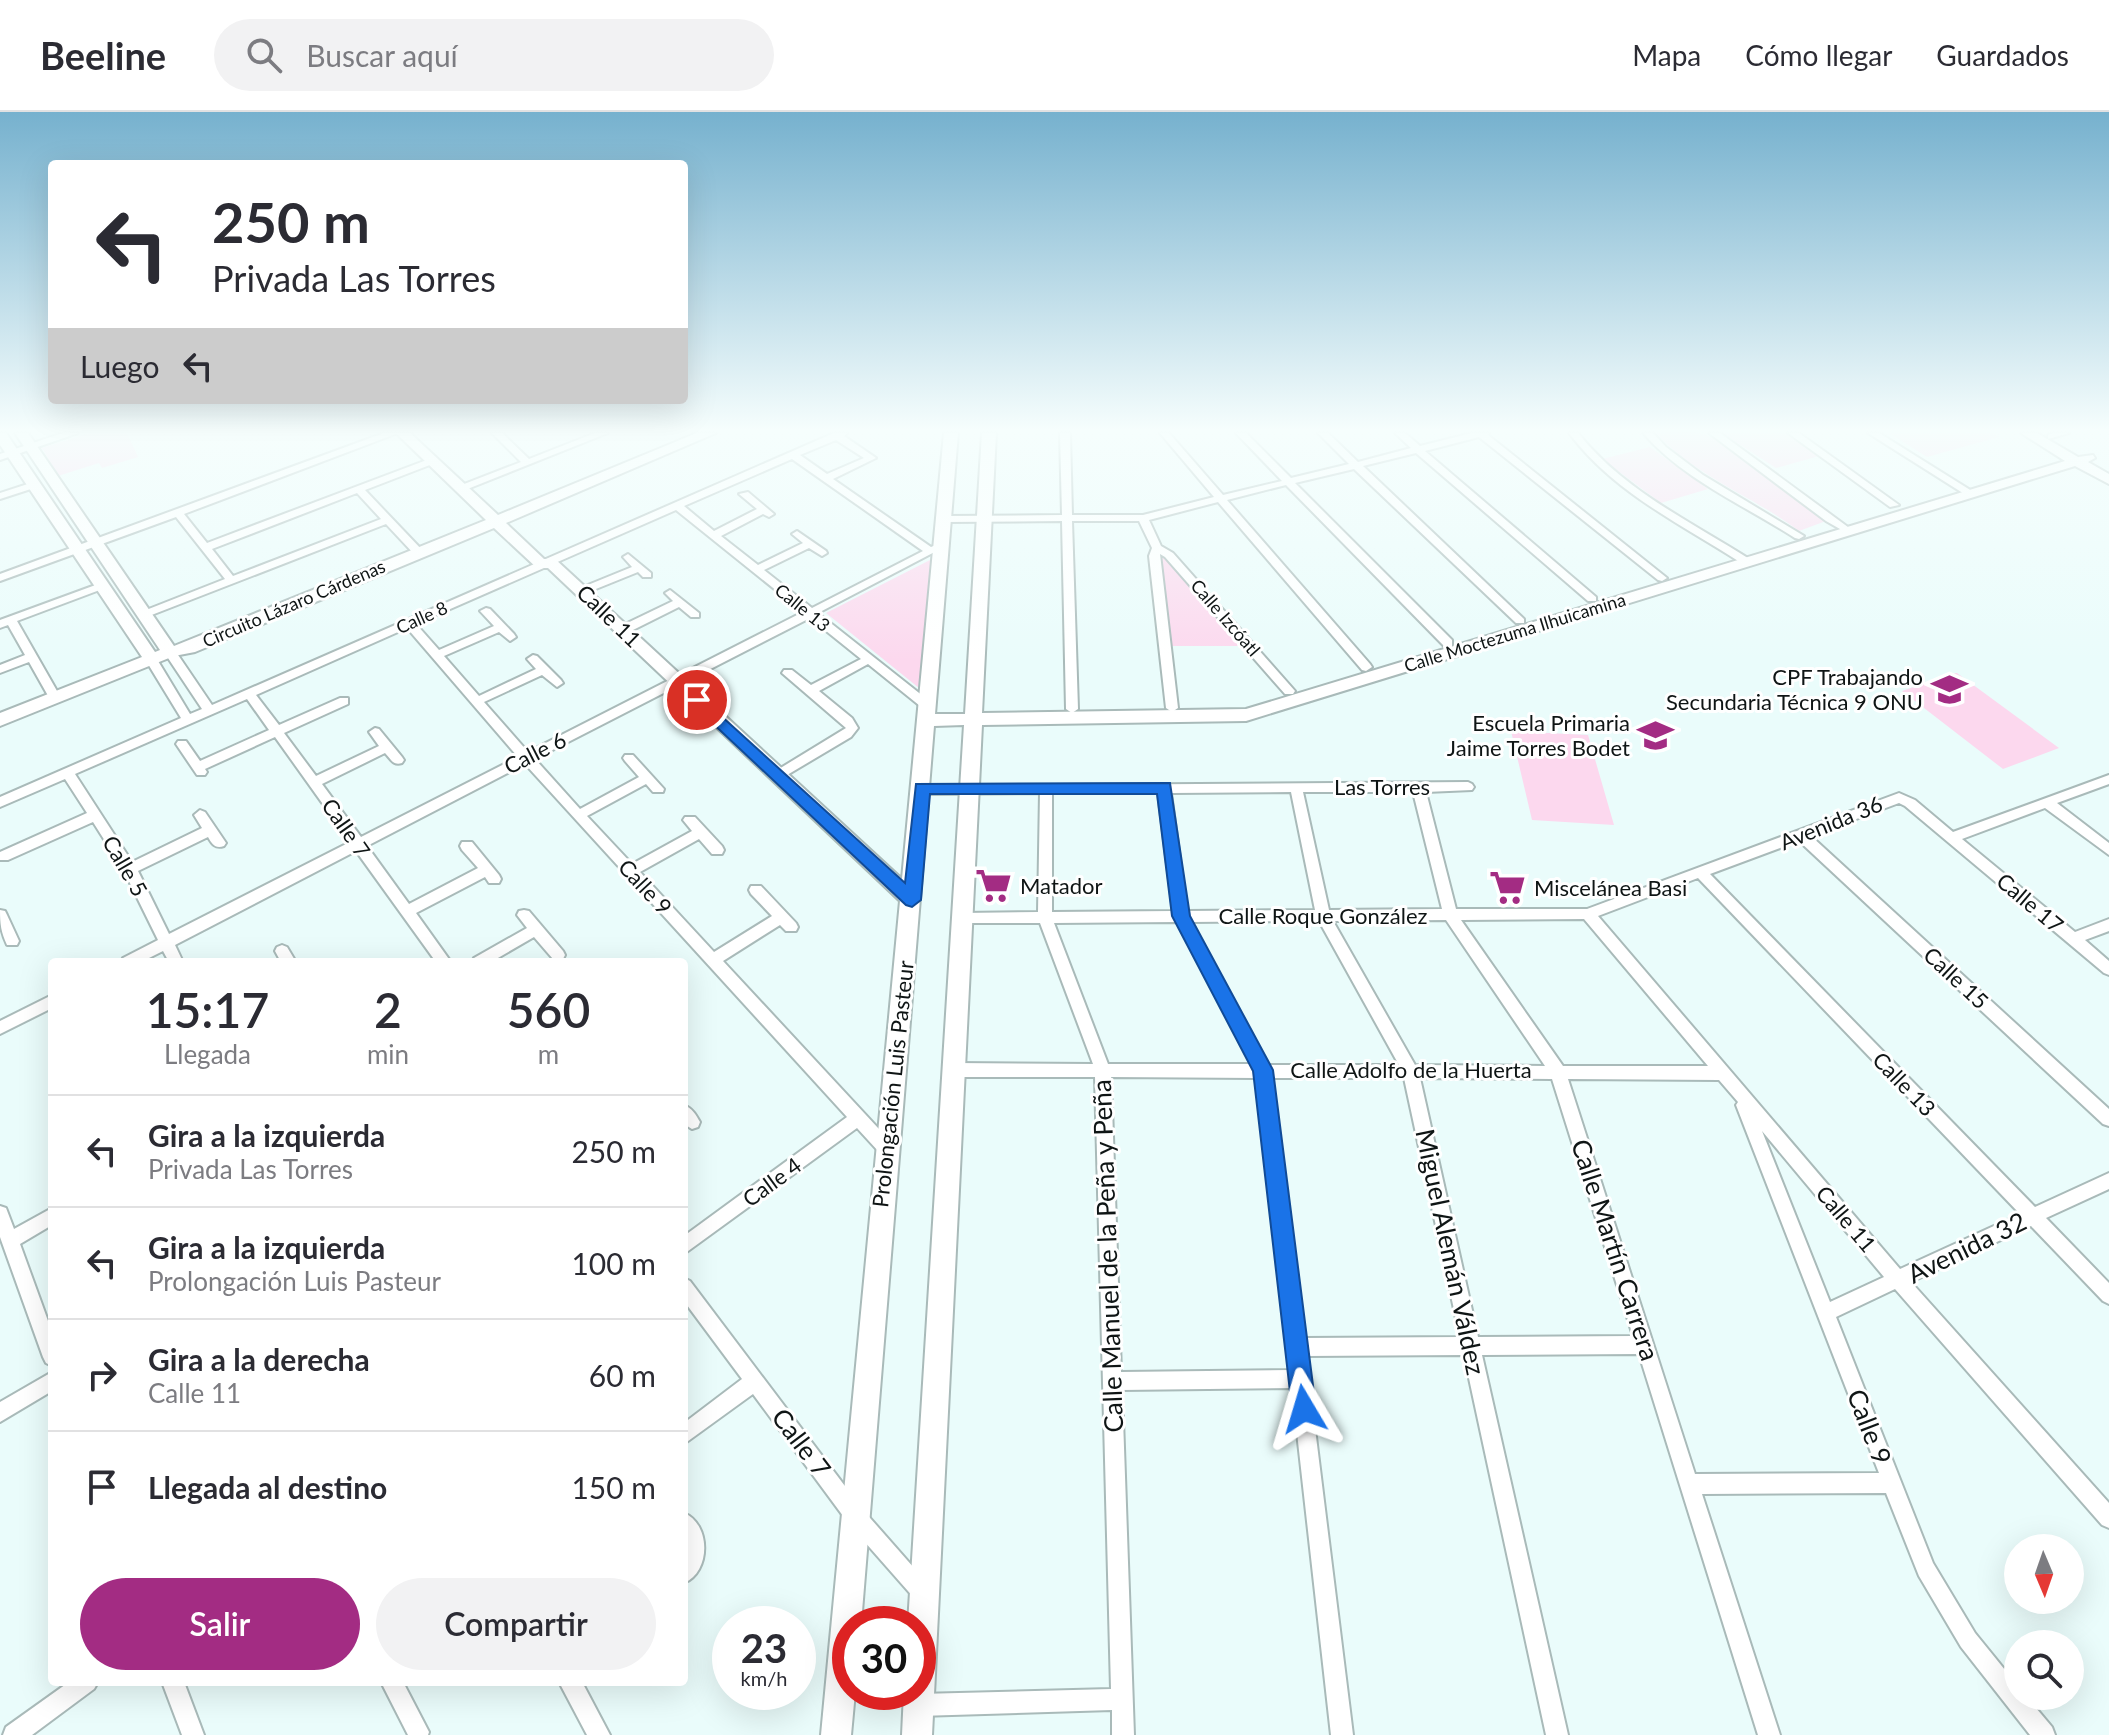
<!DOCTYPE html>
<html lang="es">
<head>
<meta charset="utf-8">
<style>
  body { margin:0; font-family:Lato,sans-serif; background:#f2f2f3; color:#2b2b33; height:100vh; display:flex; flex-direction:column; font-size:30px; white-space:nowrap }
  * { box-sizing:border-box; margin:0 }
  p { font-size:26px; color:#7c7c81 }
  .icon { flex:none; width:44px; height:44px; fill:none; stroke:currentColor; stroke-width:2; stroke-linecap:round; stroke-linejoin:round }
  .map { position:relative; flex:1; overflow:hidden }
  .panel { position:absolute; left:48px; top:846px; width:640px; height:728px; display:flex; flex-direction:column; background:#fff; border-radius:8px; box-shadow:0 8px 32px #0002 }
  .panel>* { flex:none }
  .banner { position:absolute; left:48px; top:48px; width:640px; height:244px; border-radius:8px; box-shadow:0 8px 32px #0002; background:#fff; color:#2b2b33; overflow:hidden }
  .needle { width:52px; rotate:178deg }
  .buttons { position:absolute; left:2004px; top:1422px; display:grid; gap:16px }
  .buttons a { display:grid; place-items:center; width:80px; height:80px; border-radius:50%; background:#fff; box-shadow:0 8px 32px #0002; font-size:40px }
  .speed { position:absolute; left:712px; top:1494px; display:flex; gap:16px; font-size:40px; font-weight:700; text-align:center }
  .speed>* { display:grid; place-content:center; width:104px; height:104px; border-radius:50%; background:#fff; box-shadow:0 8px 32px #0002; line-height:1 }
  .speed small { font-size:20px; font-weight:400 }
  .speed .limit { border:12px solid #d22; background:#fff; color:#111 }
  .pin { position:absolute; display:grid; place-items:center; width:68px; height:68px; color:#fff; margin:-34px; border:4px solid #fff; border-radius:50%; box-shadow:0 2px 8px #0007 }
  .me { position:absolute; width:88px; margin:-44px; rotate:353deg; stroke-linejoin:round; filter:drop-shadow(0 0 6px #0008) }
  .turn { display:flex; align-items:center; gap:28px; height:168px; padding:0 32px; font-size:36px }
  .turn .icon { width:104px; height:104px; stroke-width:2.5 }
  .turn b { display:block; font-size:56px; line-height:68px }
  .then { display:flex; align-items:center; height:76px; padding:0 32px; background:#0003; gap:16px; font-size:30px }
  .eta { display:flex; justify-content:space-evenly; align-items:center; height:136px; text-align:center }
  .eta b { font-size:48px; font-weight:600; line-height:56px }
  .button { display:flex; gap:16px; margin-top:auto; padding:16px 32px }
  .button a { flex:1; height:92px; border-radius:48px; background:#a32c83; color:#fff; font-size:32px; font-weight:600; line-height:92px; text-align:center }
  .button a+a { background:#f2f2f3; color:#2b2b33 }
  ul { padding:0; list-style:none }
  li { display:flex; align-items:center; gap:24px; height:112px; padding:0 32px; border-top:2px solid #e1e1e2 }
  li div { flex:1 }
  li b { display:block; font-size:30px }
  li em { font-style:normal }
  header { display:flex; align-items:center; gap:48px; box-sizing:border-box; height:112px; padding:0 40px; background:#fff; border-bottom:2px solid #e1e1e2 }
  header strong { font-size:38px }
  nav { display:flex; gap:44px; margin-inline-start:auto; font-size:28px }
  .search { width:560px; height:72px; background:#f2f2f3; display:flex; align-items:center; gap:20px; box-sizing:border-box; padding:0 28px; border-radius:44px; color:#7c7c81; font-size:30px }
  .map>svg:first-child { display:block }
</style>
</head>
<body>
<header>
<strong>Beeline</strong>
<div class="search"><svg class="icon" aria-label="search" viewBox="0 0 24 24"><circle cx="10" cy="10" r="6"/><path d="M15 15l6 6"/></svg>Buscar aquí</div>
<nav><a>Mapa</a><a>Cómo llegar</a><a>Guardados</a></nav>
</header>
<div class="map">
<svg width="2109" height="1623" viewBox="0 0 2109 1623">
  <rect width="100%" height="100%" fill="#eafcfb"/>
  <path fill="#fcd8ee" d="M 89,321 L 127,321 L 138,345 L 102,356 L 99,351 L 58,364 L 42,336 Z
    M 1656,321 C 1670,321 1686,319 1700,321 C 1724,325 1800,392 1826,409 L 1799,419 C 1753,384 1696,365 1656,321 Z
    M 1722,321 L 1786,321 L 1819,344 L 1776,356 Z
    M 1889,321 L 1993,321 L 1999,325 L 1927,345 Z
    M 1650,335 L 1708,377 L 1661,391 L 1602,347 Z
    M 1157,442 L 1164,442 L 1246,534 L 1169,534 Z
    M 932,447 L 919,576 L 826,501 Z
    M 1956,561 L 1957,561 L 2059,636 L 2003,657 L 1902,579 Z
    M 1511,619 L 1588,623 L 1614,713 L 1532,708 Z"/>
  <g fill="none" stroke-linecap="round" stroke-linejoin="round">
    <defs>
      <path id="street" d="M 63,321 L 78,321 L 0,348 L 0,342 Z
        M 384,321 L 398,321 L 184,402 L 207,431 L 432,346 L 437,349 L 435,351 L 365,378 L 423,439 L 423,443 L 415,443 L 386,412 L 149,504 L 141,504 L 141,500 L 225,467 L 176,405 L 0,469 L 0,462 ZM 357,381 L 381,407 L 233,464 L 212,437 Z
        M 492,321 L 502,321 L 529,347 L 595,321 L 608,321 L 465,378 L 459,378 L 459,374 L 521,350 Z
        M 834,321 L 847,321 L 844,324 L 876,346 L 833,367 L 931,435 L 943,430 L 948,433 L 818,501 L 933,592 L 935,595 L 933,598 L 925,598 L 868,552 L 819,579 L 852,606 L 858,616 L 851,625 L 782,666 L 774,666 L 772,663 L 774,660 L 846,616 L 782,561 L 784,558 L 792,558 L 811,573 L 861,547 L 810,506 L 535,647 L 580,697 L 639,665 L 625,649 L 623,646 L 625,643 L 633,643 L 664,677 L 663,680 L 653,680 L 646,672 L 587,704 L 632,752 L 692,719 L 683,708 L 685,705 L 695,705 L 722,734 L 724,738 L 722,742 L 712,742 L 699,727 L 640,760 L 714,840 L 772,804 L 751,782 L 749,778 L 751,774 L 761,774 L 796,811 L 798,815 L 796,819 L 786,819 L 780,813 L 723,849 L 891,1030 L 893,1035 L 891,1040 L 885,1042 L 879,1040 L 857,1016 L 684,1142 L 684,1124 L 847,1005 L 525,652 L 367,734 L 409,792 L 478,756 L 462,738 L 460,734 L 462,730 L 472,730 L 499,763 L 501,767 L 499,771 L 489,771 L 485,765 L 416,801 L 451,850 L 436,850 L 356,739 L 175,833 L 183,850 L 169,850 L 163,839 L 141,850 L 121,850 L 123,846 L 158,828 L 124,759 L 93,710 L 8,748 L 0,748 L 0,740 L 87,701 L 65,667 L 0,695 L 0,685 L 181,606 L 145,547 L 147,544 L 155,544 L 190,602 L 202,597 L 164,540 L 166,537 L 174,537 L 212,593 ZM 836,328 L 864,346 L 827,362 L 800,343 ZM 792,347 L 923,439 L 812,496 L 764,458 L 809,436 L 822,444 L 827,441 L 826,439 L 797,419 L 792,422 L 803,431 L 758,453 L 721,424 L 763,402 L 769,405 L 774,402 L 748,380 L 739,382 L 757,397 L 714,419 L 684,394 ZM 676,398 L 803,500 L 528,640 L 484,590 L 542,563 L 557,575 L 563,571 L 561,568 L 537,544 L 533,543 L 527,547 L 536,557 L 479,584 L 444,544 L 499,520 L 510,529 L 516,525 L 514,522 L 490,497 L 486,496 L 480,499 L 494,514 L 439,538 L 416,512 ZM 407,516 L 518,645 L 361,725 L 322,672 L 385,641 C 391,647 393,654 402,651 L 404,648 L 402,645 L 379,617 L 375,616 L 369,620 L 379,634 L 316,664 L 284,621 L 348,592 L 348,586 L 340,586 L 279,613 L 256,583 ZM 247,587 L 269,618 L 200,649 L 186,629 L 178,629 L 176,632 L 197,663 L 205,663 L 207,660 L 205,657 L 275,625 L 350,730 L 169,822 L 138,759 L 208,725 C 212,732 215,737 224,734 L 226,731 L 224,728 L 205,700 L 200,698 L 194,703 L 202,716 L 132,750 L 75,662 Z
        M 1060,321 L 1070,321 L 1072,403 L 1143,403 L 1214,385 L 1160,321 L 1169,321 L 1223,383 L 1282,369 L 1236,321 L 1246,321 L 1291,366 L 1349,352 L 1318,321 L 1328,321 L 1358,350 L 1411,336 L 1395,321 L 1405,321 L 1420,334 L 1472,321 L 1489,321 L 1488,323 L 1667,466 L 1662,469 L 1658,468 L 1479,325 L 1425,339 L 1596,485 L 1596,489 L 1588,489 L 1416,341 L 1363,354 L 1524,507 L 1524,511 L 1516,511 L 1354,357 L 1295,371 L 1452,528 L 1452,534 L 1444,534 L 1286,373 L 1227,388 L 1370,552 L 1372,555 L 1366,559 L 1362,558 L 1218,390 L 1149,408 L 1161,434 L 1173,441 L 1295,579 L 1293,582 L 1285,582 L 1165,445 L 1160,442 L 1178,596 L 1172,600 L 1166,596 L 1149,444 L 1152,436 L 1139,409 L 1072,409 L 1078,597 L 1072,601 L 1066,597 L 1062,409 L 945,410 L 940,407 L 945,404 L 1062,403 Z
        M 1569,321 L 1578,321 C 1624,379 1690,409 1751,448 L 1751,452 L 1743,452 C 1681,412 1614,381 1569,321 Z
        M 1643,321 L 1653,321 L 1666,335 L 1703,363 L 1804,424 L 1799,427 L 1795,426 C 1744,393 1684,368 1643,321 Z
        M 1709,321 L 1720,321 L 1852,418 L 1847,421 L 1826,409 Z
        M 1788,321 L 1799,321 L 1899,393 L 1890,395 Z
        M 1868,321 L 1879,321 L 1975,381 L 1966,383 Z
        M 2053,321 L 2069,321 L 2048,327 L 2048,323 Z
        M 34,370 L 37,371 L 37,375 L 0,387 L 0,381 Z
        M 628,442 L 651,461 L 651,465 L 643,465 L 638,460 L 586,481 L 578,481 L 578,477 L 632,455 L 623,445 Z
        M 101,471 L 106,474 L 105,476 L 17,509 L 61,586 L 59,589 L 51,589 L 29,550 L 0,561 L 0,553 L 25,543 L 8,513 L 0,516 L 0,508 Z
        M 670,478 L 699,501 L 699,505 L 691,505 L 679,495 L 627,521 L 619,521 L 619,515 L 673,489 L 665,481 Z
        M 2109,663 L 2109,672 L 2057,691 L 2109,731 L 2109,743 L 2045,696 L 1962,727 L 2075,820 L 2109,807 L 2109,819 L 2085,828 L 2109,849 L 2109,863 L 2104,861 L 1905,694 L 1899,691 L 1811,724 L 2109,997 L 2109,1014 L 2103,1012 L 1799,729 L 1710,762 L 2035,1095 L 2109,1061 L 2109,1077 L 2046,1106 L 2109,1171 L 2109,1192 L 2103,1189 L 2031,1114 L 1911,1170 L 2109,1391 L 2109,1416 L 2102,1413 L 1895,1177 L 1836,1205 L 1933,1451 L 1975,1521 L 2018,1574 L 2018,1584 L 2026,1584 L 2052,1615 L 2055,1623 L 2030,1623 L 1961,1535 L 1919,1464 L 1886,1381 L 1702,1382 L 1780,1623 L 1758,1623 L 1639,1242 L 1482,1243 L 1568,1623 L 1546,1623 L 1464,1243 L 1306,1244 L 1353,1623 L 1331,1623 L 1292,1276 L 1122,1278 L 1134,1623 L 1112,1623 L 1112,1598 L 919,1604 L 911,1601 L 908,1593 L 911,1585 L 919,1582 L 1111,1577 L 1095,965 L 954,965 L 949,963 L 946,958 L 949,953 L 954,951 L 1093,952 L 1040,811 L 962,811 L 957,810 L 955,806 L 957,802 L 962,801 L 1038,800 L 1040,681 L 922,682 L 917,680 L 916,677 L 917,674 L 1468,670 L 1472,672 L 1474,675 L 1472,678 L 1426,680 L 1456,797 L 1587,797 L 1899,681 L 1915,688 L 1953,720 ZM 1291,680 L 1315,798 L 1187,799 L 1171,681 ZM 1303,680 L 1413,680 L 1442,797 L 1329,798 ZM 1052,681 L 1158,681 L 1173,799 L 1052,800 ZM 1698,766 L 2020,1102 L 1900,1157 L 1598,804 ZM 1584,807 L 1708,954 L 1563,954 L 1461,808 ZM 1446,808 L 1545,954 L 1415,953 L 1333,809 ZM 1319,809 L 1399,953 L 1268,953 L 1191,810 ZM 1177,810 L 1252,952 L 1108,952 L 1054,811 ZM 1111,965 L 1256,966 L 1290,1258 L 1121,1260 ZM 1272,966 L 1404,966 L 1460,1225 L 1304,1226 ZM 1420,966 L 1552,967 L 1633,1224 L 1478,1225 ZM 1568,967 L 1719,968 L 1738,990 L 1736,993 L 1879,1361 L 1695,1362 ZM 1762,1019 L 1884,1165 L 1830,1190 Z
        M 0,798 L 5,799 L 7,803 L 19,829 L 17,833 L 7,833 C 1,820 0,812 0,798 Z
        M 524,798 L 529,799 L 563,839 L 565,843 L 563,847 L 553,847 L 534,825 L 491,850 L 472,850 L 474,846 L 527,816 L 517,803 L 519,799 Z
        M 282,833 L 287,835 L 296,850 L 281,850 L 275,839 L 277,835 Z
        M 52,883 L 52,896 L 0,922 L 0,909 Z
        M 684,993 C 692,996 696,1003 700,1010 L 698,1015 L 692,1017 L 684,1012 Z
        M 0,1094 L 6,1096 L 14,1117 L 52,1096 L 52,1113 L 20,1132 L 52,1220 L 52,1254 L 46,1251 L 43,1245 L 0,1125 Z
        M 684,1166 L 690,1169 L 863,1398 L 929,1473 L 932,1480 L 929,1487 L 922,1490 L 915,1487 L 849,1412 L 753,1282 L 684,1332 L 684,1311 L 742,1267 L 684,1189 Z
        M 52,1260 L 52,1279 L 0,1310 L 0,1290 Z
        M 684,1401 C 711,1412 711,1460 684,1471 Z
        M 69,1570 L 98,1570 L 94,1577 L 32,1623 L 3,1623 L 6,1615 Z
        M 162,1570 L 184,1570 L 204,1623 L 182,1623 Z
        M 381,1570 L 403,1570 L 429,1620 L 428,1623 L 408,1623 Z
        M 559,1570 L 582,1570 L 610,1623 L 587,1623 Z"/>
      <path id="secondary" d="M 0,321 L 6,321 L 155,540 L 160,538 L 15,321 L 28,321 L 174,534 L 486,408 L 396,321 L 410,321 L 498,403 L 697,321 L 716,321 L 506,411 L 544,447 L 555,447 L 902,767 L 944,321 L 958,321 L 935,602 L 965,602 L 982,321 L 996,321 L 982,601 L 1246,597 L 2065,349 L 2021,321 L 2037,321 L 2078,345 L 2093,343 L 2095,346 L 2088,350 L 2109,362 L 2109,372 L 2075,354 L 1246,609 L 982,613 L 932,1623 L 902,1623 L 904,1580 L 918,1580 L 918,1512 L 908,1512 L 964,613 L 934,614 L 861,1512 L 850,1512 L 850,1580 L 855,1580 L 851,1623 L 821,1623 L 900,789 L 548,456 L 537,456 L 494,416 L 195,540 L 174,544 L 0,614 L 0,601 L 142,545 L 0,333 Z"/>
    </defs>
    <use href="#street" stroke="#a9bab9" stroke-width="4"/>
    <use href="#secondary" stroke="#a9bab9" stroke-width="4"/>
    <use href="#street" fill="#fff" fill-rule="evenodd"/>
    <use href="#secondary" fill="#fff" fill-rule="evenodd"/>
  </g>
  <linearGradient id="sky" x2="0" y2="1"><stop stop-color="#76b1ce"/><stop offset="0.58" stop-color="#f6fefd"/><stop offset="1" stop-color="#f6fefd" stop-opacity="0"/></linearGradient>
  <rect width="2109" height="549" fill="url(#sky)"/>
  <path fill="#1a73e8" stroke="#114b97" stroke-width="2" d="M 697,582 L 905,771 L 916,672 L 1170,671 L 1190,804 L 1273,958 L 1316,1297 L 1312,1305 L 1304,1309 L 1295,1305 L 1292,1297 L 1253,959 L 1172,804 L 1157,682 L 930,682 L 921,788 L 912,795 L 906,793 L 691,591 L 691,584 Z"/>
  <defs>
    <symbol id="school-bare" viewBox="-9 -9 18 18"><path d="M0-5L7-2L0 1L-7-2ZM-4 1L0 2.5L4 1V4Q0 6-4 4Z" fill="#a32c83" stroke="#fff" stroke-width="2.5" paint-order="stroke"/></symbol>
    <symbol id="supermarket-bare" viewBox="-9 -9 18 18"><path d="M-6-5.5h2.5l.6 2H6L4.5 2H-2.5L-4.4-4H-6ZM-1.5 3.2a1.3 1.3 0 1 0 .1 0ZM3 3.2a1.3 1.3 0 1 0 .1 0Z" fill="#a32c83" stroke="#fff" stroke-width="2.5" paint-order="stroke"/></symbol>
  </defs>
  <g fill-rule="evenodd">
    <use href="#school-bare" x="1924" y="552" width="51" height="51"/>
    <use href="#school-bare" x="1630" y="598" width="51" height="51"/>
    <use href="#supermarket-bare" x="968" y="748" width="51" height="51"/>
    <use href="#supermarket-bare" x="1482" y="750" width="51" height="51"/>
  </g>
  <g text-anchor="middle" stroke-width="6" stroke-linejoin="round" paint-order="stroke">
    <g font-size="18" fill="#0f1515" stroke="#fff">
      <text transform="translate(294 492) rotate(-23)" y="6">Circuito Lázaro Cárdenas</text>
      <text transform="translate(802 496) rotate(39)" y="6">Calle 13</text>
      <text transform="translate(422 506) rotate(-24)" y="6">Calle 8</text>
      <text transform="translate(1225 506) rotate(49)" y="6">Calle Izcóatl</text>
      <text transform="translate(1515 521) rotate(-17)" y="6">Calle Moctezuma Ilhuicamina</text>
    </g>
    <g font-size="22" fill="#0f1515" stroke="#fff">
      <text transform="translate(609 504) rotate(44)" y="8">Calle 11</text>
      <text transform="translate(535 641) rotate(-27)" y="8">Calle 6</text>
      <text x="1382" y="683">Las Torres</text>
      <text transform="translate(1831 711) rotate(-22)" y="8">Avenida 36</text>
      <text transform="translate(346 716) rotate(55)" y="8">Calle 7</text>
      <text transform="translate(125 754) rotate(60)" y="8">Calle 5</text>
      <text transform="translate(645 775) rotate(47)" y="8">Calle 9</text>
      <text transform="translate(2030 791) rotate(40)" y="8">Calle 17</text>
      <text x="1323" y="812">Calle Roque González</text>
      <text transform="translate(1956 866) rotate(43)" y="8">Calle 15</text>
      <text x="1411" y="966">Calle Adolfo de la Huerta</text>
      <text transform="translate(893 972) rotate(-84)" y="8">Prolongación Luis Pasteur</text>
      <text transform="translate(1904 972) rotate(46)" y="8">Calle 13</text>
      <text transform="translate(772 1070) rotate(-36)" y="8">Calle 4</text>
      <text transform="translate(1846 1107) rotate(50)" y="8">Calle 11</text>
    </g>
    <g font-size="22" fill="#0f1515" stroke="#fff" text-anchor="end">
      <text x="1923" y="573">CPF Trabajando<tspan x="1923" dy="25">Secundaria Técnica 9 ONU</tspan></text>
      <text x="1630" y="619">Escuela Primaria<tspan x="1630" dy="25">Jaime Torres Bodet</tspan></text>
      <text x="1020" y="782" text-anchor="start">Matador</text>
      <text x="1534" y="784" text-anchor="start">Miscelánea Basi</text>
    </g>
    <g font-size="26" fill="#0f1515" stroke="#fff">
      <text transform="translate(1967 1136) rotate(-26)" y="9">Avenida 32</text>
      <text transform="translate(1615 1138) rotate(72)" y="9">Calle Martín Carrera</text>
      <text transform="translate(1450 1140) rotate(78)" y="9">Miguel Alemán Váldez</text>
      <text transform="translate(1108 1144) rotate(-92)" y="9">Calle Manuel de la Peña y Peña</text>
      <text transform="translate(1869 1315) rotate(69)" y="9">Calle 9</text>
      <text transform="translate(801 1331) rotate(53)" y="9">Calle 7</text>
    </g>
  </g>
</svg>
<div class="buttons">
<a><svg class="needle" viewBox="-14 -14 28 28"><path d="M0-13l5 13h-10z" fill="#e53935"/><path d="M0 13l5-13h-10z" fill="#7c7c81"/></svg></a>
<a><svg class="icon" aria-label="search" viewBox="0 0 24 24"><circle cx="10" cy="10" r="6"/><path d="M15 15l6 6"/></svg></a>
</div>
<div class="speed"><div>23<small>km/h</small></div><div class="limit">30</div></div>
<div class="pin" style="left:697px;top:588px;background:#d93025"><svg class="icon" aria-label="arrive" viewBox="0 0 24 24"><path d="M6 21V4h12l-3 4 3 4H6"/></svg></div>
<svg class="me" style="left:1304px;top:1297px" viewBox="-20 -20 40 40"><path d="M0-17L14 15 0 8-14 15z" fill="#1a73e8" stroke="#fff" stroke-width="4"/></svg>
<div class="banner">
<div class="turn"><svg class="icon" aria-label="left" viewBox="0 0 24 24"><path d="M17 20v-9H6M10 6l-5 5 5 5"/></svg><div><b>250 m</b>Privada Las Torres</div></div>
<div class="then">Luego<svg class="icon" aria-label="left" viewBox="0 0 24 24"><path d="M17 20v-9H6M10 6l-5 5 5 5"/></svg></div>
</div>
<section class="panel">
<div class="eta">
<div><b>15:17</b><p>Llegada</p></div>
<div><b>2</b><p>min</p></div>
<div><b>560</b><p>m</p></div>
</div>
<ul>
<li><svg class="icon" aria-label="left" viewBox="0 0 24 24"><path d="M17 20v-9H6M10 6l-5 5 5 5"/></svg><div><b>Gira a la izquierda</b><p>Privada Las Torres</p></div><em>250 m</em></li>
<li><svg class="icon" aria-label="left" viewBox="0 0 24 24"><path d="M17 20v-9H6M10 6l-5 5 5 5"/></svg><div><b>Gira a la izquierda</b><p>Prolongación Luis Pasteur</p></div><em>100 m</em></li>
<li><svg class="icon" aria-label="right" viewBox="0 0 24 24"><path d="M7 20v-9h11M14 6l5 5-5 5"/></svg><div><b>Gira a la derecha</b><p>Calle 11</p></div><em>60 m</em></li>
<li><svg class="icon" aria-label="arrive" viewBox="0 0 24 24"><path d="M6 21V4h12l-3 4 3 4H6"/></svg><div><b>Llegada al destino</b></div><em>150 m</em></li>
</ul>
<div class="button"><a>Salir</a><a>Compartir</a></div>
</section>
</div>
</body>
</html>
